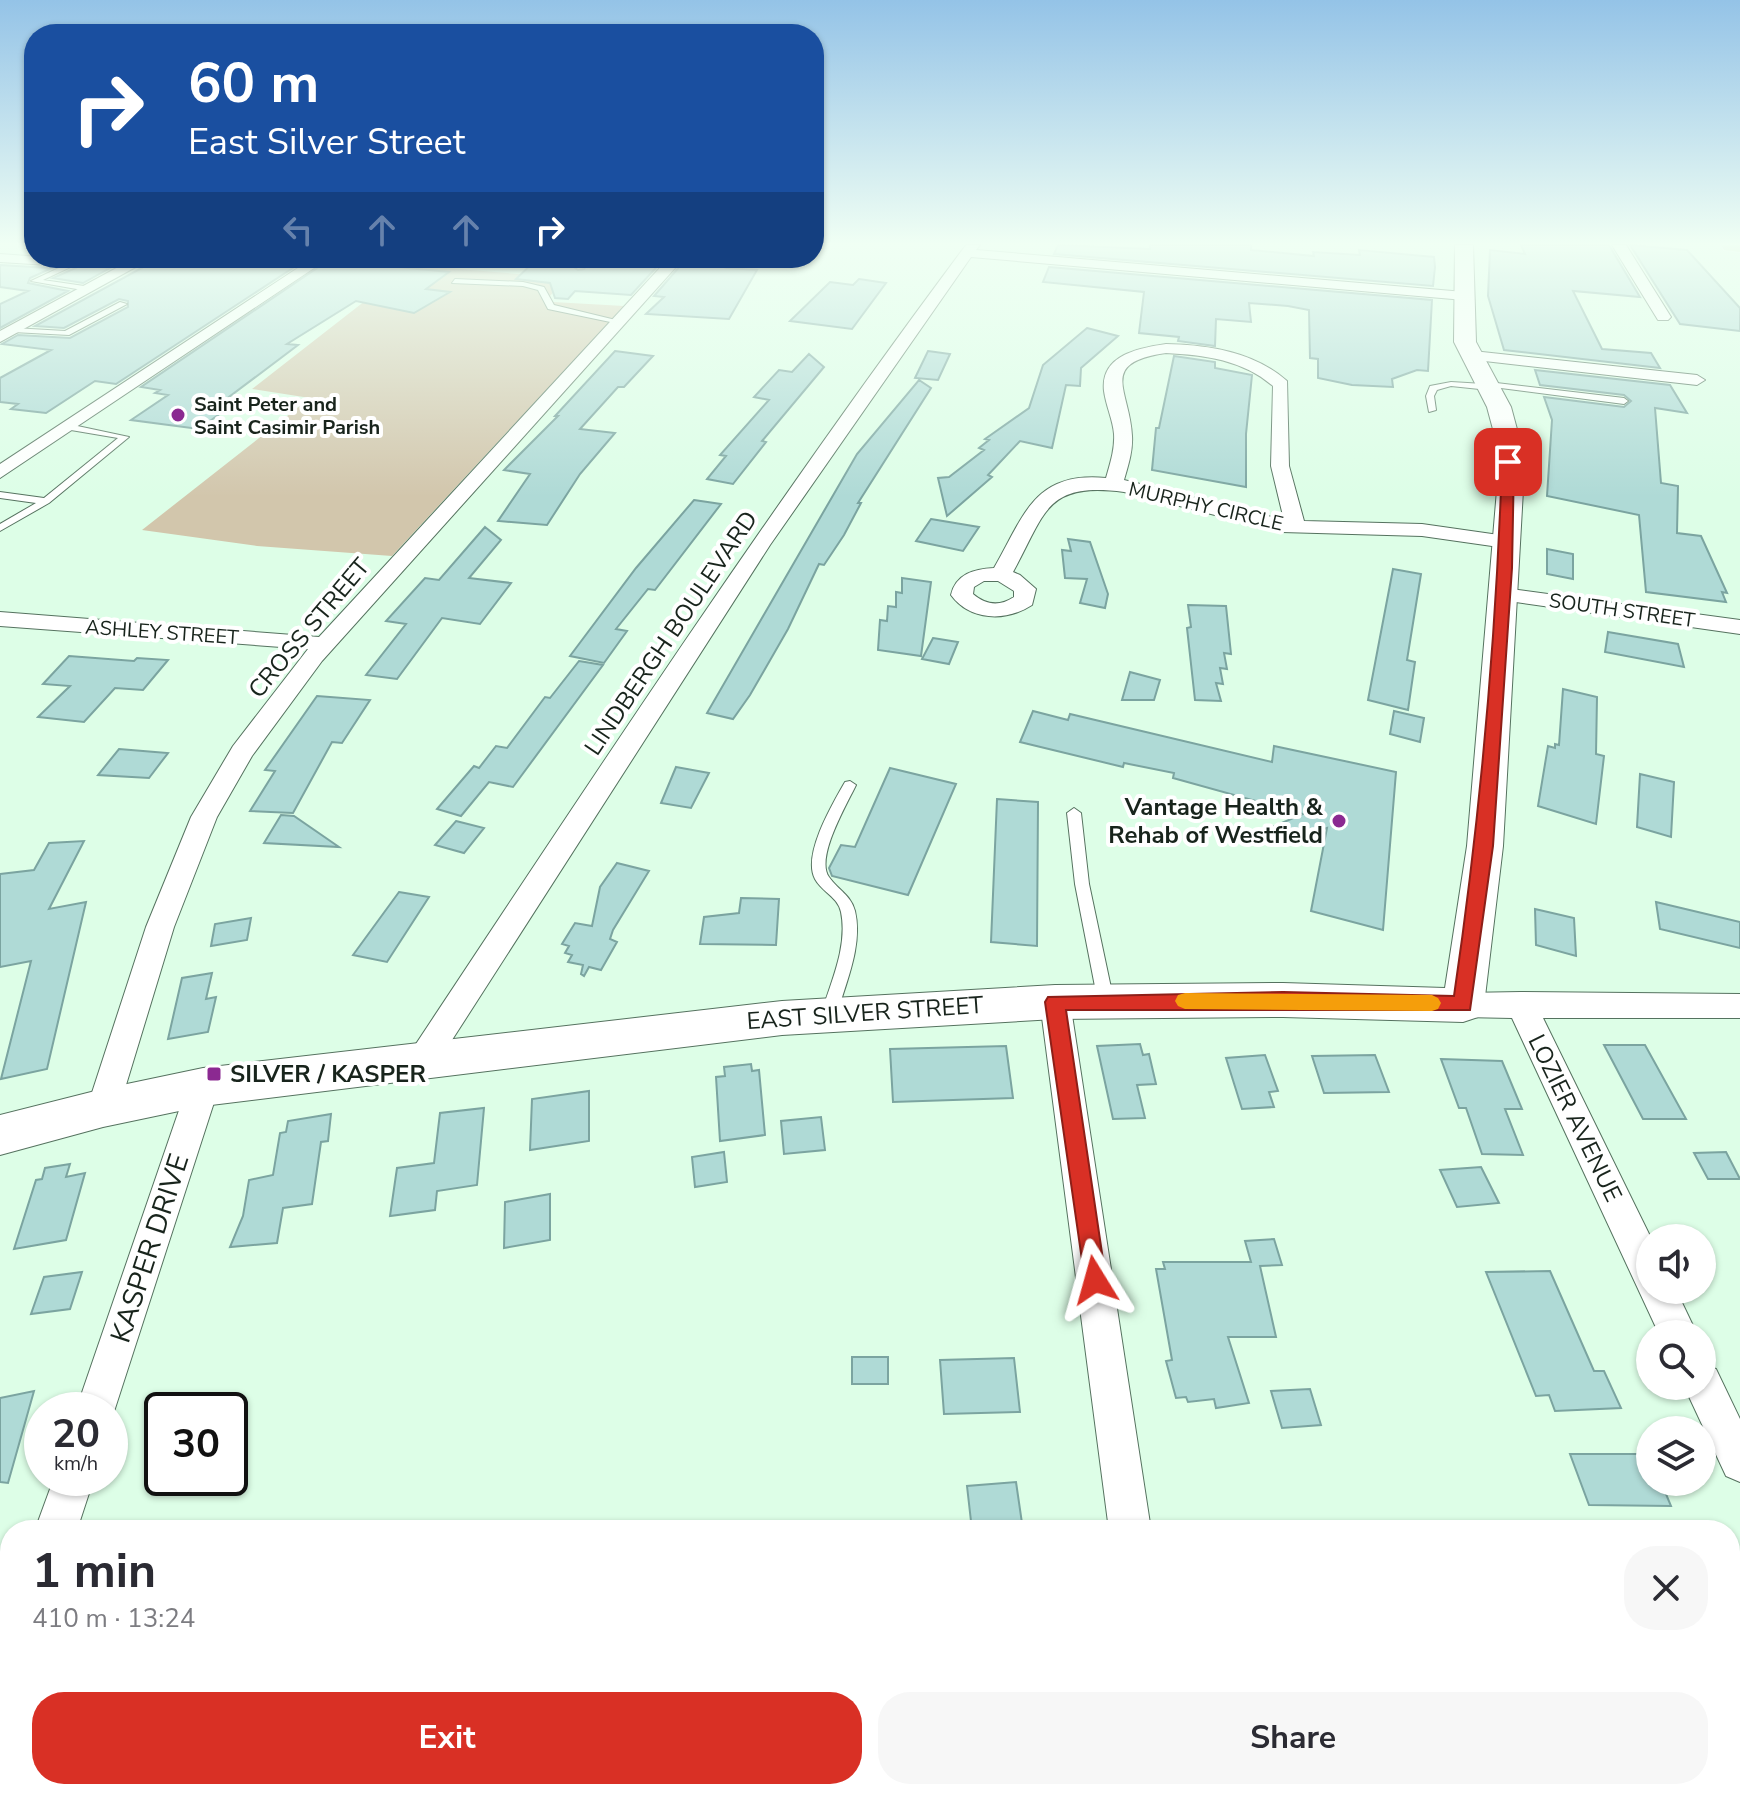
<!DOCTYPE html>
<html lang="en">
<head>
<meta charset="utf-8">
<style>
  body { margin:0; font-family:"Nunito Sans",sans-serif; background:#f7f7f7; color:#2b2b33; height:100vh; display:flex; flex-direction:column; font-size:30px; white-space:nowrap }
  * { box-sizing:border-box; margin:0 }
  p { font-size:26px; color:#7c7c81 }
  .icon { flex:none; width:44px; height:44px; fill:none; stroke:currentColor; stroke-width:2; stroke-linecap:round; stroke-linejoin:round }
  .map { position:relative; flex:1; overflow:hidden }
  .details { position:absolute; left:0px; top:1520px; width:1740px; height:280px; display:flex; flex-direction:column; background:#fff; border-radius:32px 32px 0 0; box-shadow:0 2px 6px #0004 }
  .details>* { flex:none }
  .banner { position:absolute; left:24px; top:24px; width:800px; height:244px; border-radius:32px; box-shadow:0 2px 6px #0004; background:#1a4fa0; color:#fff; overflow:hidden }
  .fabs { position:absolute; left:1636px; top:1224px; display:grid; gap:16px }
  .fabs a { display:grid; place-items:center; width:80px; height:80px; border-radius:50%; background:#fff; box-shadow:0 2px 6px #0004; font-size:40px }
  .speed { position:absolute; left:24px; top:1392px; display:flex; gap:16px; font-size:40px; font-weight:700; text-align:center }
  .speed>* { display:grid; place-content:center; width:104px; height:104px; border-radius:50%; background:#fff; box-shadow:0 2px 6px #0004; line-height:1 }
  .speed small { font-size:20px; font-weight:400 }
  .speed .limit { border:4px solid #111; border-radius:12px; background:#fff; color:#111 }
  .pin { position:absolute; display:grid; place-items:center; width:68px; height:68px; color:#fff; margin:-34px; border-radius:16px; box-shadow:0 4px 12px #0006 }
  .me { position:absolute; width:88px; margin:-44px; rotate:352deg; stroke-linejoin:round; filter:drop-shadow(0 0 6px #0008) }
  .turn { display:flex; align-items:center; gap:28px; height:168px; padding:0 32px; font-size:36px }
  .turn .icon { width:104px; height:104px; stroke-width:2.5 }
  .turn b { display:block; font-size:56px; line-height:68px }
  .lanes { display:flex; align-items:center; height:76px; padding:0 32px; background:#0003; justify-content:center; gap:40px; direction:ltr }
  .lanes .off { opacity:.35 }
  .round { display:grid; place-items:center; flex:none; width:84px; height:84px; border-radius:32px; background:#f7f7f7 }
  .summary { display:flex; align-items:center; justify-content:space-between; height:136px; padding:0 32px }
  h1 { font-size:48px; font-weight:700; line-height:60px }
  .cta { display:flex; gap:16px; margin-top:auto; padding:16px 32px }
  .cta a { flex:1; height:92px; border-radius:32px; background:#d93025; color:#fff; font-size:32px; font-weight:700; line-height:92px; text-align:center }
  .cta a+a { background:#f7f7f7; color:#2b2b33 }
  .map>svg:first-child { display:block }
</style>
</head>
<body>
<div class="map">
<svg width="1740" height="1800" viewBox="0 0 1740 1800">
  <rect width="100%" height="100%" fill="#ddfee7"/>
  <path fill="#d2c6ac" d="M 399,264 L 566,278 L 550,296 L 553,302 L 624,306 L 392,556 L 257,546 L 142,530 L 310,398 L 252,389 L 379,290 Z"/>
  <path fill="#afdad6" stroke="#7ba4a0" stroke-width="2" d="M 1058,245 L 1150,249 L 1150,245 L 1251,245 L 1251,250 L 1314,256 L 1313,252 L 1360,255 L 1359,250 L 1434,257 L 1435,267 L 1433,286 L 1054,254 Z
    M 1521,245 L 1609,245 L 1640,297 L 1573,291 L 1602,349 L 1651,353 L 1660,368 L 1504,350 L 1488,296 L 1490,250 L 1525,254 Z
    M 1630,245 L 1687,250 L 1740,308 L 1740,331 L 1680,324 Z
    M 160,258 L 218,262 L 224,258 L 308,258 L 116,384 L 95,381 L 46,413 L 11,409 L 18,404 L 0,402 L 0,378 L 51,350 L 2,344 L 18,335 L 70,338 L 128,307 L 128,301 L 119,299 L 64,328 L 35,326 Z
    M 332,258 L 412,258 L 398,267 L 449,272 L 426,289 L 450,292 L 414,313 L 356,301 L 287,344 L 298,345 L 213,409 L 225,410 L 199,429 L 131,420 L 168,395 L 155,393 L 160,390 L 141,387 Z
    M 538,258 L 580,258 L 575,268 L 578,270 L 584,269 L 593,258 L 665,258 L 631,295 L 575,291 L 568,299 L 555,298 L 550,283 L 516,279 Z
    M 687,258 L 734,258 L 726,268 L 757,270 L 729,319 L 646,314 L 664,297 L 654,296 Z
    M 59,260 L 67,261 L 30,278 L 28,283 L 68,291 L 0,328 L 0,304 L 28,291 L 0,287 L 0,265 L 49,268 Z
    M 80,266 L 110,268 L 83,283 L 53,278 Z
    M 1049,267 L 1432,300 L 1428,371 L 1417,370 L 1392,379 L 1393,387 L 1352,385 L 1318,378 L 1318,359 L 1310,358 L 1309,310 L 1288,306 L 1249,303 L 1251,322 L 1216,319 L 1215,346 L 1178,341 L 1179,337 L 1139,333 L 1144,292 L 1043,282 Z
    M 859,279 L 886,283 L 852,329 L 790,321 L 830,282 L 853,285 Z
    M 1087,328 L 1118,336 L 1081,368 L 1080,386 L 1066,385 L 1052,448 L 1020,441 L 988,475 L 992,477 L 947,516 L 938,478 L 949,477 L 984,450 L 979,448 L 989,440 L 985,439 L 1029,408 L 1043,365 Z
    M 615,351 L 653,356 L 624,387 L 618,387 L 580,429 L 615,433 L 580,474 L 547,525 L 498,521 L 530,474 L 504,470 L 558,416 L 555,416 Z
    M 928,351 L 950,354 L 938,380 L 915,378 Z
    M 809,354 L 824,367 L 762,441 L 766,442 L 733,484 L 707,479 L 726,456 L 720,455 L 769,400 L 754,397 L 779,370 L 792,372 Z
    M 1174,356 L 1215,362 L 1215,368 L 1252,375 L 1246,434 L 1246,487 L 1152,470 L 1156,428 L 1159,428 Z
    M 1535,370 L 1670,385 L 1687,413 L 1655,408 L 1661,483 L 1678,486 L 1677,533 L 1701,536 L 1727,593 L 1722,592 L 1726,602 L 1646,592 L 1639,515 L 1547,496 L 1552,420 L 1544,397 L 1624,407 L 1631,401 L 1624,395 L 1540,385 Z
    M 919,380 L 931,388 L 858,503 L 861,503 L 844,535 L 824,565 L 819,564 L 788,629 L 750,695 L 733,719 L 707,713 L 857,454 Z
    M 694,500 L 721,504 L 655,590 L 648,589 L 616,629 L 627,631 L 604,663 L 570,656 L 636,568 Z
    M 931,519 L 979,527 L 963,551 L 916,541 Z
    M 485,527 L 501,540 L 469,578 L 511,583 L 480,624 L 442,618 L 397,679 L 366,675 L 406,624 L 386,621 L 425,578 L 439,580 Z
    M 1068,539 L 1090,542 L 1108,594 L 1105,608 L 1080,603 L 1087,579 L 1065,578 L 1062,550 L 1071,551 Z
    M 1547,549 L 1573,554 L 1573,579 L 1547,574 Z
    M 1393,569 L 1421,574 L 1407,660 L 1415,662 L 1408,710 L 1368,700 Z
    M 902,578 L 931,582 L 921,656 L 878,650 L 880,620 L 887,621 L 888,606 L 896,607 L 896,592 L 902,593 Z
    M 1188,605 L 1226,606 L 1231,654 L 1224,653 L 1227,669 L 1220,668 L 1223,684 L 1216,683 L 1221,701 L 1195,700 L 1187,628 L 1191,627 Z
    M 1608,632 L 1678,644 L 1684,667 L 1605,652 Z
    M 933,638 L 958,642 L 949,664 L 922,659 Z
    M 69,656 L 134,661 L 137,658 L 168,660 L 143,690 L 115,688 L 84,722 L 38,717 L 70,686 L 43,684 Z
    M 579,661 L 603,665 L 513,787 L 489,782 L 461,816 L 437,809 L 474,766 L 479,768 L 496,746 L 507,748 L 545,697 L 550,698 Z
    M 1130,672 L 1160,680 L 1154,700 L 1122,700 Z
    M 1563,689 L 1597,697 L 1596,754 L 1604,756 L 1596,824 L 1538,806 L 1548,746 L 1555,748 L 1555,744 L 1559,745 Z
    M 317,696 L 370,700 L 342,743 L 332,742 L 293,813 L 250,811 L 275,771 L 265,770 Z
    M 1033,711 L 1068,720 L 1070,714 L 1272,762 L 1274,746 L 1396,772 L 1383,930 L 1311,911 L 1327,828 L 1278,843 L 1272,827 L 1303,814 L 1173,778 L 1174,773 L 1124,763 L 1123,767 L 1020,742 Z
    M 1394,711 L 1424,718 L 1420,742 L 1390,734 Z
    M 119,749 L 155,752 L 168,753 L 149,778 L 98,775 Z
    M 676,767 L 709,773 L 691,808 L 661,803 Z
    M 890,768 L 956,784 L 908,895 L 832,876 L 829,868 L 841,845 L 855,847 Z
    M 1640,774 L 1674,782 L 1671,837 L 1637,827 Z
    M 997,799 L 1038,802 L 1037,946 L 991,942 Z
    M 281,815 L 294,816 L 339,847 L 264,843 Z
    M 456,821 L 484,828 L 464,853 L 435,845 Z
    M 84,841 L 49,909 L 86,902 L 47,1069 L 1,1079 L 31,961 L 0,967 L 0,874 L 34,870 L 49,843 Z
    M 617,863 L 649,871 L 613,930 L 610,939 L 617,942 L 601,970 L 589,967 L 584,976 L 581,974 L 583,965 L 568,962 L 572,955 L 565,953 L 569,946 L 562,944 L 575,923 L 592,926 L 600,887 Z
    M 399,892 L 429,897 L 387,962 L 353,955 Z
    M 741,898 L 779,899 L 776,945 L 700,944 L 704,917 L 739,913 Z
    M 1656,902 L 1740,922 L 1740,948 L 1660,929 Z
    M 1535,909 L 1574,918 L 1576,956 L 1536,945 Z
    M 251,918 L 247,940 L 211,946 L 215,924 Z
    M 212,973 L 206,999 L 216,997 L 208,1032 L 168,1039 L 182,978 Z
    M 1140,1044 L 1143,1055 L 1149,1054 L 1156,1084 L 1137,1085 L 1145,1118 L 1113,1119 L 1097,1046 Z
    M 1604,1045 L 1645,1045 L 1686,1119 L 1643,1119 Z
    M 1006,1046 L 1013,1098 L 893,1102 L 890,1049 Z
    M 1265,1055 L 1278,1091 L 1269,1092 L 1274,1107 L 1242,1109 L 1226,1058 Z
    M 1375,1055 L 1389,1092 L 1324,1093 L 1312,1056 Z
    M 1441,1059 L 1502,1061 L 1522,1109 L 1505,1109 L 1523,1155 L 1482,1154 L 1466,1108 L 1459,1108 Z
    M 751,1064 L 752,1071 L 759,1070 L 765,1135 L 720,1141 L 716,1077 L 725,1076 L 724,1067 Z
    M 589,1091 L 589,1141 L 530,1150 L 532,1099 Z
    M 484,1108 L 477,1185 L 437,1191 L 435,1210 L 390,1216 L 397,1168 L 434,1163 L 440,1113 Z
    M 331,1114 L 328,1141 L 321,1142 L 312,1204 L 283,1208 L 277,1243 L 230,1247 L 243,1216 L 249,1180 L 273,1175 L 280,1133 L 286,1132 L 288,1121 Z
    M 821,1117 L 825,1150 L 784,1154 L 781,1121 Z
    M 724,1152 L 727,1182 L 695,1187 L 692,1157 Z
    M 1726,1152 L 1740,1179 L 1708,1179 L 1694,1153 Z
    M 70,1164 L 66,1177 L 85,1173 L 66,1240 L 14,1249 L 36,1180 L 42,1179 L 45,1168 Z
    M 1481,1167 L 1499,1203 L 1457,1207 L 1440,1170 Z
    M 550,1194 L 550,1240 L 504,1248 L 505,1202 Z
    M 1274,1239 L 1282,1265 L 1260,1266 L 1276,1337 L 1228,1337 L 1249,1403 L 1216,1408 L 1214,1399 L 1188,1402 L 1186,1397 L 1176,1398 L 1166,1361 L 1172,1360 L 1156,1269 L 1165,1269 L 1163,1262 L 1251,1262 L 1245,1241 Z
    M 1550,1271 L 1594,1371 L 1604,1371 L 1621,1408 L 1555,1411 L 1549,1395 L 1536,1396 L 1486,1272 Z
    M 82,1272 L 70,1309 L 31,1314 L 44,1277 Z
    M 852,1357 L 888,1357 L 888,1384 L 852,1384 Z
    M 1014,1358 L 1020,1412 L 944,1414 L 940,1360 Z
    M 1310,1389 L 1321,1425 L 1282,1428 L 1271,1391 Z
    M 34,1391 L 8,1483 L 0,1482 L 0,1398 Z
    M 1570,1454 L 1650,1454 L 1650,1482 L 1661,1482 L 1671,1506 L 1589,1505 Z
    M 1016,1482 L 1023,1530 L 972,1530 L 967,1486 Z"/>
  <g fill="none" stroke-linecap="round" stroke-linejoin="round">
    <defs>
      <path id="lane" d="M 583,258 L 590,258 L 582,267 L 578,267 Z
        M 78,259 L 131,263 L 135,265 L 131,267 L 79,263 L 43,280 L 91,287 L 91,291 L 88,291 L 31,281 Z
        M 455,279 L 523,282 L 544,287 L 554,305 L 624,322 L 620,324 L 548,309 L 538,290 L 523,286 L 452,283 Z
        M 120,302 L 127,304 L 69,335 L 13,332 L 9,330 L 13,328 L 65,331 Z
        M 1451,382 L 1484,384 L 1488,382 L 1624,398 L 1628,401 L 1624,404 L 1493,387 L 1489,390 L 1451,386 L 1437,390 L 1434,396 L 1436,410 L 1429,412 L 1426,396 L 1430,386 Z
        M 68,424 L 129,437 L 49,503 L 0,531 L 0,524 L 36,503 L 0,498 L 0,492 L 44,498 L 118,438 L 65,429 L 64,427 Z
        M 850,781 L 856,785 C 847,804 815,858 829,877 C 838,890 851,895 855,911 C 863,945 846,982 837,1014 L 834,1018 L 829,1020 L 824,1018 L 821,1014 C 831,982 848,946 841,912 C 838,897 822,892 815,879 C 802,855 833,803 845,782 Z
        M 1074,808 L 1081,813 L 1089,884 L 1114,1002 L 1111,1006 L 1106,1008 L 1101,1006 L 1098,1002 L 1075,884 L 1067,813 Z"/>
      <path id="street" d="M 966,245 L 980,245 L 976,250 L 1464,292 L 1471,296 L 1464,300 L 971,257 L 770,545 L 434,1068 L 423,1072 L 412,1068 L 407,1059 L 412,1050 C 592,778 771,506 966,245 Z
        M 1612,245 L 1626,245 L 1671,317 L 1668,320 L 1658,320 Z
        M 0,254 L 54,258 L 56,261 L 49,265 L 0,262 Z
        M 135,258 L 152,258 L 0,342 L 0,331 Z
        M 313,258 L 329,258 L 0,478 L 0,464 Z
        M 669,258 L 684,258 L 322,661 L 252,756 L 217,817 L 174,927 L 119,1108 L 115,1118 L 103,1122 L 91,1118 L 87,1108 L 146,927 L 191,817 L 233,746 L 308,649 L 0,626 L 0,612 L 319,637 Z
        M 1166,344 C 1210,345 1254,352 1287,381 L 1289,466 L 1304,521 L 1422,524 L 1506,536 L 1516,542 L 1506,548 L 1422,536 L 1282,532 L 1124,492 C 1045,482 1046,512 1013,572 L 1020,575 L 1036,589 L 1032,605 C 1006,622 970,621 951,595 C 956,574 974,569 994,568 C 1024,516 1034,471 1106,478 C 1110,464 1115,449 1114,434 C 1113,420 1106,406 1104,391 C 1100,355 1139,348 1166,344 ZM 1166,353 C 1205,355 1243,360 1273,386 L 1271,466 L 1284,520 L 1124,480 C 1128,466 1133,451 1132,436 C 1130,390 1097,363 1166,353 ZM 984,581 L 998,581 L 1014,591 L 1014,597 C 999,607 986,605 973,594 L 974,587 Z
        M 1473,351 L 1697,375 L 1705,380 L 1697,385 L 1467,359 L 1465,356 Z
        M 1503,588 L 1740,620 L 1740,634 L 1495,599 L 1492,594 L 1495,589 Z
        M 1055,990 L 1066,993 L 1070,1002 L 1151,1530 L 1109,1530 L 1040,1002 L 1044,993 Z
        M 1521,992 L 1740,994 L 1740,1018 L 1543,1018 L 1651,1238 L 1650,1290 L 1676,1290 L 1697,1334 L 1659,1334 L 1512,1018 L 1463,1017 L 1452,1014 L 1448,1005 L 1452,996 L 1463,993 Z
        M 203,1073 L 214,1077 L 219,1087 L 110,1424 L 110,1410 L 76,1410 L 187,1087 L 192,1077 Z
        M 1702,1364 L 1716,1369 L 1740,1419 L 1740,1482 L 1726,1476 L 1684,1386 L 1702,1386 Z
        M 54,1478 L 94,1478 L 77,1530 L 35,1530 Z
        M 10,1640 L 10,1706 L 0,1710 L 0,1644 Z
        M 362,1790 L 410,1790 L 414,1800 L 366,1800 Z
        M 1143,1790 L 1191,1790 L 1193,1800 L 1145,1800 Z"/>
      <path id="secondary" d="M 1455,245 L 1473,245 L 1476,342 L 1511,407 L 1518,433 L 1523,490 L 1503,846 L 1484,1005 L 1478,1017 L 1463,1022 L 1283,1017 L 1055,1019 L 782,1035 L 203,1106 L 103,1127 L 0,1155 L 0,1115 L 103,1089 L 203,1068 L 782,1001 L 1055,985 L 1283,983 L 1445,988 L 1467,846 L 1497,490 L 1494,433 L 1487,407 L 1454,342 Z"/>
      <path id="primary" d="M 1721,245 L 1740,245 L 1740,252 L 1724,250 Z"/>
    </defs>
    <use href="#lane" stroke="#55725f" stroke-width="2"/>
    <use href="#street" stroke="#55725f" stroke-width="2"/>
    <use href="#secondary" stroke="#55725f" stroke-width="2"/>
    <use href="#primary" stroke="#fff" stroke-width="2"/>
    <use href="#lane" fill="#fff" fill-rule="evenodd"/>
    <use href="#street" fill="#fff" fill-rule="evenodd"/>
    <use href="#secondary" fill="#fff" fill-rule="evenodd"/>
    <use href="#primary" fill="#cedca1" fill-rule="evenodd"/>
  </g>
  <linearGradient id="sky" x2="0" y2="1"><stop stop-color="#94c3e7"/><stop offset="0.49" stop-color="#f0fff4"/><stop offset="1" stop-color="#f0fff4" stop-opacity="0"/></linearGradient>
  <rect width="1740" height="497" fill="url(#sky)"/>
  <path fill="#d93025" stroke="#8d1f18" stroke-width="2" d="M 1508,458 L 1514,462 L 1512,568 L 1493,846 L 1470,1010 L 1066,1010 L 1106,1280 L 1103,1288 L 1095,1292 L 1086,1288 L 1045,1002 L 1048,997 L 1283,992 L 1454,996 C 1480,819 1496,641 1502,462 Z"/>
  <path fill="#f59e0b" d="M 1185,993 L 1432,995 L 1438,998 L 1441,1003 L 1438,1009 L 1432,1011 L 1185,1009 L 1178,1006 L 1175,1001 L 1178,995 Z"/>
  <g fill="#8b2991" stroke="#fff" stroke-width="3">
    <circle cx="178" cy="415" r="8"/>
    <circle cx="1339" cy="821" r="8"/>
    <rect x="206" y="1066" width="16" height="16" rx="4"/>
  </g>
  <g text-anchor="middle" stroke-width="8" stroke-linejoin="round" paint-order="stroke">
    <g font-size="20" font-weight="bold" fill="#18241c" stroke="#fff" text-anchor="start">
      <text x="194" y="411">Saint Peter and<tspan x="194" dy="23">Saint Casimir Parish</tspan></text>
    </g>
    <g font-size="20" fill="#18241c" stroke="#fff">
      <text transform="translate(1206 506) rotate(13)" y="7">MURPHY CIRCLE</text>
      <text transform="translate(1622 610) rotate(8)" y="7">SOUTH STREET</text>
      <text transform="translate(162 632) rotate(4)" y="7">ASHLEY STREET</text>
    </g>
    <g font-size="24" fill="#18241c" stroke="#fff">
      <text transform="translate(309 628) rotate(-50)" y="8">CROSS STREET</text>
      <text transform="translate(671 633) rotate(-56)" y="8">LINDBERGH BOULEVARD</text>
      <text transform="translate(865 1013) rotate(-4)" y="8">EAST SILVER STREET</text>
      <text transform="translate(1575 1118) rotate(64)" y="8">LOZIER AVENUE</text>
    </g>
    <g font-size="24" font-weight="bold" fill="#18241c" stroke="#fff" text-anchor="end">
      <text x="1323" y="815">Vantage Health &amp;<tspan x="1323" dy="28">Rehab of Westfield</tspan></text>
      <text x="230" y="1082" text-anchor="start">SILVER / KASPER</text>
    </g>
    <g font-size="28" fill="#18241c" stroke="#fff">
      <text transform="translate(149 1248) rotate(-72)" y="10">KASPER DRIVE</text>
    </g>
  </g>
</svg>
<div class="fabs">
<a><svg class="icon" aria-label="sound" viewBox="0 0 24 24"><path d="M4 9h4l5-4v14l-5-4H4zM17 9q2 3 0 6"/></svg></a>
<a><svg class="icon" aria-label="search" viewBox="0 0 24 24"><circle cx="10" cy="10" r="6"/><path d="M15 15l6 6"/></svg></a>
<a><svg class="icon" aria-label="layers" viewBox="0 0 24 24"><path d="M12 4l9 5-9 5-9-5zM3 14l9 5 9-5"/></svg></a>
</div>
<div class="speed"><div>20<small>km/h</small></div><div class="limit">30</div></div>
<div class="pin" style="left:1508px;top:462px;background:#d93025"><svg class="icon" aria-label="arrive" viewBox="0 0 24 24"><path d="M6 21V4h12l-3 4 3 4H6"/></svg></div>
<svg class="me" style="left:1095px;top:1280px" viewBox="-20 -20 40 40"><path d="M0-17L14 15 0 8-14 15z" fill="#d93025" stroke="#fff" stroke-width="4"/></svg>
<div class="banner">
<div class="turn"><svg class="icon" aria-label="right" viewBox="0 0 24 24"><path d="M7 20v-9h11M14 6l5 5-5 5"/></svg><div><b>60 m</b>East Silver Street</div></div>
<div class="lanes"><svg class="icon off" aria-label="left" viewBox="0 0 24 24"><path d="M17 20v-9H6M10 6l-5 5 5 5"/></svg><svg class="icon off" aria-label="ahead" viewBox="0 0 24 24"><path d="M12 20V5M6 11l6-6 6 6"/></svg><svg class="icon off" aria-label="ahead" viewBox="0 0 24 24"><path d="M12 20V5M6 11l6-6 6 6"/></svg><svg class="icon" aria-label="right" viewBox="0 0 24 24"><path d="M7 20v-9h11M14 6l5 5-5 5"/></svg></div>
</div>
<section class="details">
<div class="summary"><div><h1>1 min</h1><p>410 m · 13:24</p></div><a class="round"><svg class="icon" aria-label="close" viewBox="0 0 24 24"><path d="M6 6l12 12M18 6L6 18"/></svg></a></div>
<div class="cta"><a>Exit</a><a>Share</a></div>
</section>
</div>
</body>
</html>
